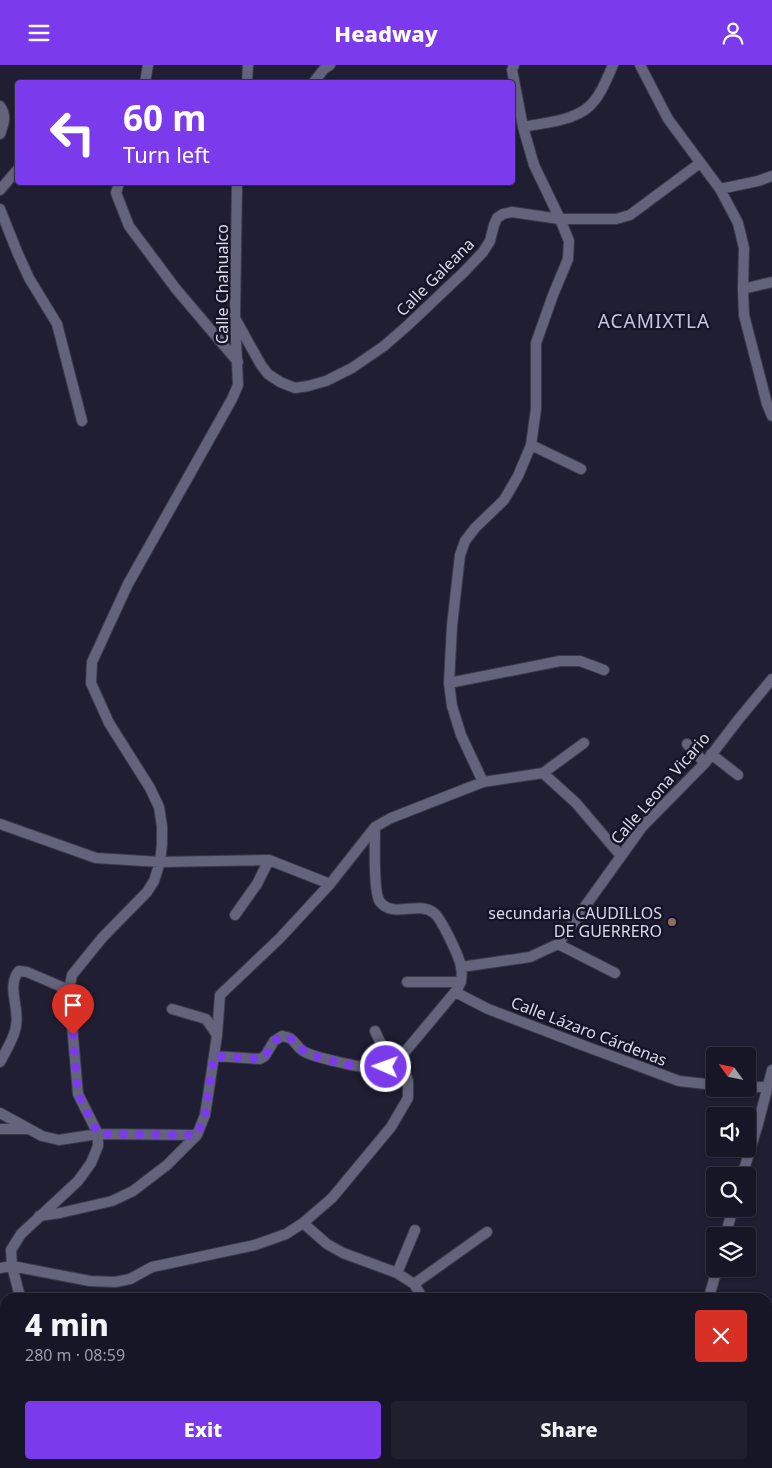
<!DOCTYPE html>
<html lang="en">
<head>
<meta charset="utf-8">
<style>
  body { margin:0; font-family:"Noto Sans",sans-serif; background:#201f2e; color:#f1f3f6; height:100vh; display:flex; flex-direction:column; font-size:19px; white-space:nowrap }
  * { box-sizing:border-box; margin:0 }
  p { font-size:16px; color:#9e9fa7 }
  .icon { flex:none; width:28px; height:28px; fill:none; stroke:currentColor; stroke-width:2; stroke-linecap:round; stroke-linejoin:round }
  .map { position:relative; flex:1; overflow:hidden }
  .sheet { position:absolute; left:0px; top:1228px; width:772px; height:176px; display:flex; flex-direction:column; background:#171626; border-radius:15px 15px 0 0; box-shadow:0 1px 4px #0004,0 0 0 1px #363543 }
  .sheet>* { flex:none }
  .guide { position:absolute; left:15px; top:15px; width:500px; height:105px; border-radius:5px; box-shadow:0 1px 4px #0004,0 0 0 1px #363543; background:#7c3aed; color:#fff; overflow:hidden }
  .needle { width:32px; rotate:303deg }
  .tools { position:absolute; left:706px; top:982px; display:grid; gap:10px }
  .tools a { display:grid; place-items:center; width:50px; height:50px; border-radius:5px; background:#171626; box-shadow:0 1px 4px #0004,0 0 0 1px #363543; font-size:25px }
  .pin { position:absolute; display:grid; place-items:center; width:42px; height:42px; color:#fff; margin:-51px -21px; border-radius:50% 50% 50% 0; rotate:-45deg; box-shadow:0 0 5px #0007 }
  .pin .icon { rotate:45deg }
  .me { position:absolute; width:55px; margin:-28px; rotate:272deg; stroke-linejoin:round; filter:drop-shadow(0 0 4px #0008) }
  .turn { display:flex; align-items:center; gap:18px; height:105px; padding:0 25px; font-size:22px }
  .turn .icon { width:65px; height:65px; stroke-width:2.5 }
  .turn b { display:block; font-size:35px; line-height:42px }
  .round { display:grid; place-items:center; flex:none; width:52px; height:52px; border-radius:5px; background:#201f2e }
  .overview { display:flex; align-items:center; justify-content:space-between; height:85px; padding:0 25px }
  h1 { font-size:30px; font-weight:800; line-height:38px }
  .primary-button { display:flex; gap:10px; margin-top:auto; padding:10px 25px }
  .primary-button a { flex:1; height:58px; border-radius:5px; background:#7c3aed; color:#fff; font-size:20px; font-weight:800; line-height:58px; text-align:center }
  .primary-button a+a { background:#201f2e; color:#f1f3f6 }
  header { display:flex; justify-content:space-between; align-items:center; height:65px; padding:0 25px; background:#7c3aed; color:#fff; font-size:22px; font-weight:800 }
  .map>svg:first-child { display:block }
</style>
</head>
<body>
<header><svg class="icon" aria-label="menu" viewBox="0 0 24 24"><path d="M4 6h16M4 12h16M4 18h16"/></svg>Headway<svg class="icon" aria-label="person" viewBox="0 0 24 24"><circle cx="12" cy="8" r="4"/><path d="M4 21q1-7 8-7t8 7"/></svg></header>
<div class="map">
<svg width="772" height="1403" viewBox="0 0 772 1403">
  <rect width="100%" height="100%" fill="#1f1e32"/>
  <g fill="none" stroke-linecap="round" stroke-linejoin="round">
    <defs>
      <path id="street" d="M 640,0 L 668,54 L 720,124 L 738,158 L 744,183 L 743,224 L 744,250 L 767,339 L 772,351
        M 145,18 L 148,0
        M 247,18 L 248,0
        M 313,18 L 324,4 L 330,0
        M 0,41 C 7,51 4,58 0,69
        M 523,62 C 547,57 580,56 595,35 C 603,25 608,11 613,0
        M 119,118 L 116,128 L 129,161 L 176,224 L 238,297
        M 720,124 L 758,116 L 772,111
        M 0,125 L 18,104
        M 0,144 L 18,189 L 29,213 L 57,259 L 82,356
        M 743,224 L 772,217
        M 236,255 L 261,300 L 268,309 L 280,317 L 295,323 L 308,321 L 326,316 L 352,303 L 384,281 L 407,261 L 464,207 L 483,187 L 490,176 L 494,160 L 497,153 L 503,149 L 512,147 L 560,154 L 616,154 L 630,150 L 700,98
        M 531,380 L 581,404
        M 449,618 L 560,596 L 580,596 L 604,605
        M 687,679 L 705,698
        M 711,689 L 738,710
        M 543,708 L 584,678
        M 483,717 L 461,670 L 452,641 L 449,618 L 452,561 L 460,490 L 465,476 L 475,463 L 504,435 L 518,411 L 531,380 L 536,344 L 536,278 L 553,230 L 568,194 L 569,176 L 560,154 L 534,100 L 523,62 L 512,5 L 514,0
        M 0,759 L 96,793 L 160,797 L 269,795 L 330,819
        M 235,850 L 257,819 L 269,795
        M 558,879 L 615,908
        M 461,902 L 530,892 L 558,879 L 642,762 L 705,698 L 738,655 L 772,614
        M 407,917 L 461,917
        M 455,927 L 488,944 L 582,980 L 679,1016 L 715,1020
        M 172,944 L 206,954 L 217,970
        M 375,966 L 383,983 L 397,1000
        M 214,991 L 260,994 L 265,991 L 274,976 L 282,971 C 296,973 293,979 303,986 C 312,992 365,1004 376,1003 C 384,1003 395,1002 402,998
        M 0,997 C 5,988 15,971 16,961 C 20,944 6,920 19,906 L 27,907 L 69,925
        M 748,1022 L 767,1022
        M 0,1048 L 42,1071 L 59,1075 L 98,1069 L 197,1070
        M 0,1064 L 26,1064
        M 742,1111 L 758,1059 L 772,1005
        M 39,1151 L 60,1148 L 112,1136 L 133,1126 L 167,1100 L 197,1070 L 205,1050 L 211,1011 L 217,970 L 220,930 L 280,873 L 330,819 L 375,762 L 391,753 L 483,717 L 543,708 L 576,738 L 621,791
        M 303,1158 L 327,1179 L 343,1188 L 397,1208 L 414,1219 L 422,1232
        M 725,1171 L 733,1144
        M 0,1203 L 12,1201 L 90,1216 L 115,1217 L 130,1214 L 152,1202 L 255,1180 L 286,1169 L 303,1158 L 332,1133 L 391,1062 L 408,1033 L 408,1016 L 402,998 L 404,988 L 455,927 C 461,920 463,912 461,902 C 460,893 441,853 434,848 C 418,835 394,854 380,837 C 373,828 375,776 375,762
        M 397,1208 L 415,1165
        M 414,1219 L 487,1167
        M 20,1232 L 12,1201 L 11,1185 L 21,1169 L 78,1116 L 91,1098 L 98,1081 L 98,1069 L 78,1029 L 69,925 L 72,910 L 102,873 L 147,827 L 154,816 L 160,797 L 162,779 L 162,761 L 159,742 L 150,723 L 109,658 L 91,618 L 92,597 L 128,519 L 232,334 L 238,320 L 235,252 L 237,118
        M 709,1232 L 717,1204
        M 768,1252 L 772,1253
        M 0,1344 L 5,1337
        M 768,1385 L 772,1386
        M 385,1403 L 388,1399
        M 657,1403 L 664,1399
        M 744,1403 L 747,1399"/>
    </defs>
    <use href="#street" stroke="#3b3a4b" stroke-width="12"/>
    <use href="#street" stroke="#63637b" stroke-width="10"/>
  </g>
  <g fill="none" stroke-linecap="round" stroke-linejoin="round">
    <path stroke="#7c3aed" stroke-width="9" stroke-dasharray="0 16.2" d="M 73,970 L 78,1029 L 98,1069 L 197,1070 L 205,1050 L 214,991 L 260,994 L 265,991 L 274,976 L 282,971 C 296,973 294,980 304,986 C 314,993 361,1003 374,1004 C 378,1004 382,1003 386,1002"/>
  </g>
  <circle fill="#8d6e63" stroke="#161428" stroke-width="2" cx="672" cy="857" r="5"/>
  <g text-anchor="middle" stroke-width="5" stroke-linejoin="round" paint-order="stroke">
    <g font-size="16" fill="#d9dae8" stroke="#161428">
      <text transform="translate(435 212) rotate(-45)" y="6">Calle Galeana</text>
      <text transform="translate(222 219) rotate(-90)" y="6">Calle Chahualco</text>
      <text transform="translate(660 723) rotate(-49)" y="6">Calle Leona Vicario</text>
      <text transform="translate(589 966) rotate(21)" y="6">Calle Lázaro Cárdenas</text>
    </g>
    <g font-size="16" fill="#d9dae8" stroke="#161428" text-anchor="end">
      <text x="662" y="854">secundaria CAUDILLOS<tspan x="662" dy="18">DE GUERRERO</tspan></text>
    </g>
    <g font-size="19" letter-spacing="1" fill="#c5c5e1" stroke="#161428">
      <text x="654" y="263">ACAMIXTLA</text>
    </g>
  </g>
</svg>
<div class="tools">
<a><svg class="needle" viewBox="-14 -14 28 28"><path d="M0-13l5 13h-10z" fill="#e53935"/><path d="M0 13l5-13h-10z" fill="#9e9fa7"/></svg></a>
<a><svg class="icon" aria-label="sound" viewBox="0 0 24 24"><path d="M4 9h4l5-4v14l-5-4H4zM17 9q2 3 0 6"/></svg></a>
<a><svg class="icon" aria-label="search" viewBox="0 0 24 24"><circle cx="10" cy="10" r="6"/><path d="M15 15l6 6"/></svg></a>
<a><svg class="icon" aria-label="layers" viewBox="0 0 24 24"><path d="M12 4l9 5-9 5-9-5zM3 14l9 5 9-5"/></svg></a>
</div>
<div class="pin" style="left:73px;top:970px;background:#d93025"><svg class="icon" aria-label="arrive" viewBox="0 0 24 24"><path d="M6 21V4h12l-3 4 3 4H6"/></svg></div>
<svg class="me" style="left:386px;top:1002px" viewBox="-20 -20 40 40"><circle r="17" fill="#7c3aed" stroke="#fff" stroke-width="3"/><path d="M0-11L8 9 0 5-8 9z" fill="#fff"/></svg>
<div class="guide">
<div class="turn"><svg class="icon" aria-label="left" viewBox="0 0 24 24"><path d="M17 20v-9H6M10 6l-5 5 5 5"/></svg><div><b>60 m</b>Turn left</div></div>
</div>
<section class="sheet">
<div class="overview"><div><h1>4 min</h1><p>280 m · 08:59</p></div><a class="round" style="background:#d93025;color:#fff"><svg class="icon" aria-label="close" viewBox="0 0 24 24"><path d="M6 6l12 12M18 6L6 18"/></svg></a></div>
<div class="primary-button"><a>Exit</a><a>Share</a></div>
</section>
</div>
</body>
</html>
